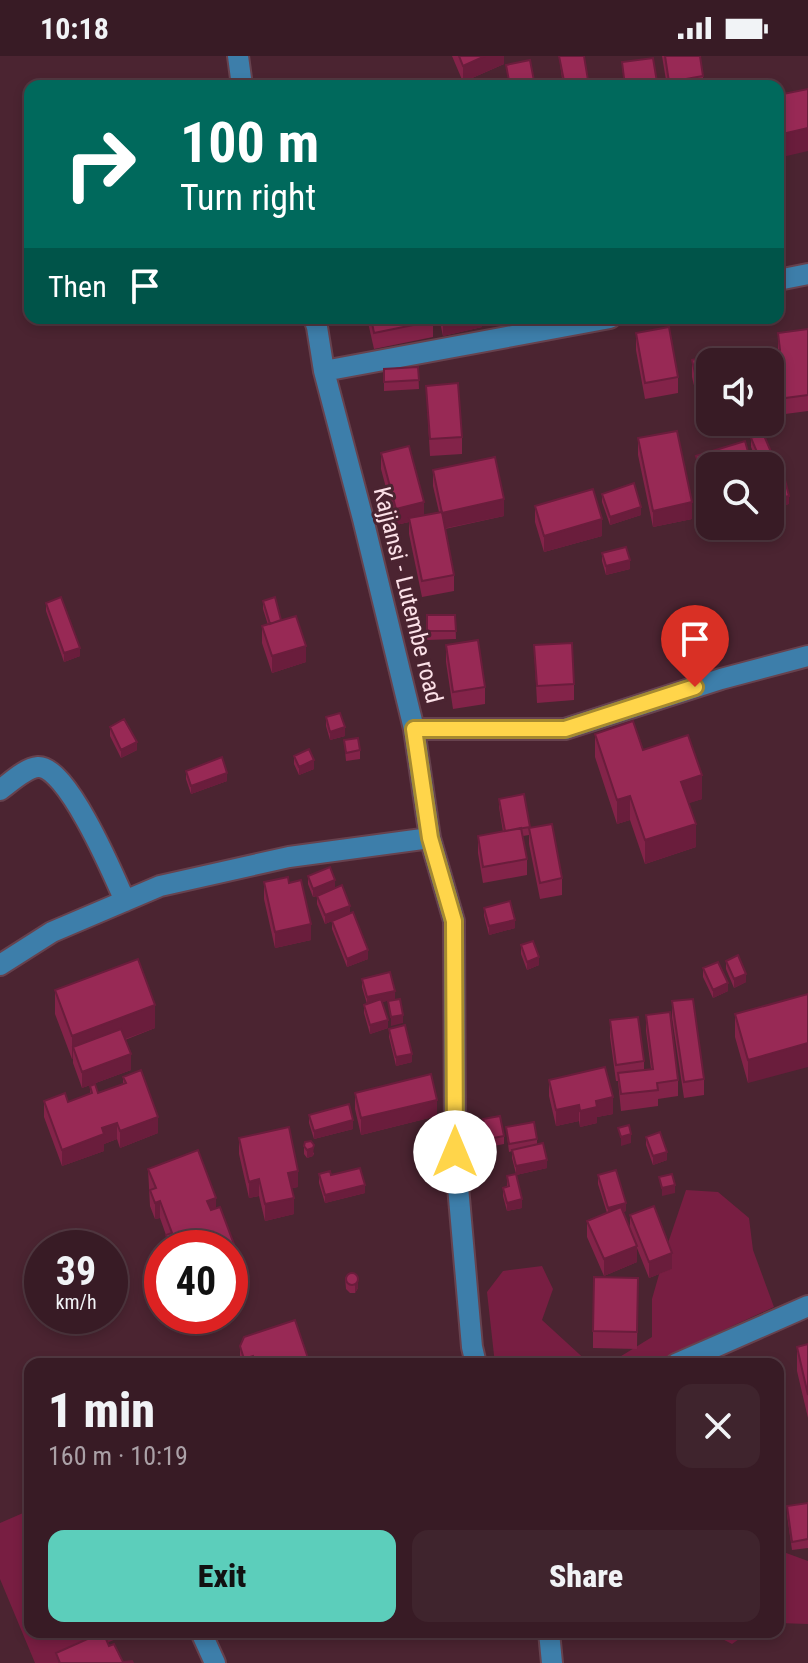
<!DOCTYPE html>
<html lang="en">
<head>
<meta charset="utf-8">
<style>
  body { margin:0; font-family:"Roboto Condensed",sans-serif; background:#3f242d; color:#f1f3f6; height:100vh; display:flex; flex-direction:column; font-size:30px; white-space:nowrap }
  * { box-sizing:border-box; margin:0 }
  p { font-size:26px; color:#aba1a7 }
  .icon { flex:none; width:44px; height:44px; fill:none; stroke:currentColor; stroke-width:2; stroke-linecap:round; stroke-linejoin:round }
  .map { position:relative; flex:1; overflow:hidden }
  .panel { position:absolute; left:24px; top:1302px; width:760px; height:280px; display:flex; flex-direction:column; background:#381b25; border-radius:16px; box-shadow:0 4px 12px #0003,0 0 0 2px #523942 }
  .panel>* { flex:none }
  .banner { position:absolute; left:24px; top:24px; width:760px; height:244px; border-radius:16px; box-shadow:0 4px 12px #0003,0 0 0 2px #523942; background:#00695c; color:#fff; overflow:hidden }
  .controls { position:absolute; left:696px; top:292px; display:grid; gap:16px }
  .controls a { display:grid; place-items:center; width:88px; height:88px; border-radius:16px; background:#381b25; box-shadow:0 4px 12px #0003,0 0 0 2px #523942; font-size:40px }
  .speed { position:absolute; left:24px; top:1174px; display:flex; gap:16px; font-size:40px; font-weight:700; text-align:center }
  .speed>* { display:grid; place-content:center; width:104px; height:104px; border-radius:50%; background:#381b25; box-shadow:0 4px 12px #0003,0 0 0 2px #523942; line-height:1 }
  .speed small { font-size:20px; font-weight:400 }
  .speed .limit { border:12px solid #d22; background:#fff; color:#111 }
  .pin { position:absolute; display:grid; place-items:center; width:68px; height:68px; color:#fff; margin:-82px -34px; border-radius:50% 50% 50% 0; rotate:-45deg; box-shadow:0 0 8px #0007 }
  .pin .icon { rotate:45deg }
  .me { position:absolute; width:88px; margin:-44px; rotate:0deg; stroke-linejoin:round; filter:drop-shadow(0 0 6px #0008) }
  .turn { display:flex; align-items:center; gap:28px; height:168px; padding:0 24px; font-size:36px }
  .turn .icon { width:104px; height:104px; stroke-width:2.5 }
  .turn b { display:block; font-size:56px; line-height:68px }
  .then { display:flex; align-items:center; height:76px; padding:0 24px; background:#0003; gap:16px; font-size:30px }
  .round { display:grid; place-items:center; flex:none; width:84px; height:84px; border-radius:16px; background:#3f242d }
  .headline { display:flex; align-items:center; justify-content:space-between; height:136px; padding:0 24px }
  h1 { font-size:48px; font-weight:800; line-height:60px }
  .cta { display:flex; gap:16px; margin-top:auto; padding:16px 24px }
  .cta a { flex:1; height:92px; border-radius:16px; background:#5ccebb; color:#111; font-size:32px; font-weight:800; line-height:92px; text-align:center }
  .cta a+a { background:#3f242d; color:#f1f3f6 }
  .status { display:flex; justify-content:space-between; align-items:center; height:56px; padding:0 40px; background:#381b25; direction:ltr }
  .status svg { height:22px; fill:currentColor }
  .map>svg:first-child { display:block }
</style>
</head>
<body>
<div class="status"><b>10:18</b><svg viewBox="0 0 49 12"><path d="M0 12V9h3v3zM5 12V6h3v6zM10 12V3h3v9zM15 12V0h3v12zM26 1h20v11H26zM47 4h2v5h-2z"/></svg></div>
<div class="map">
<svg width="808" height="1607" viewBox="0 0 808 1607">
  <rect width="100%" height="100%" fill="#4b2431"/>
  <path fill="#781e42" d="M 686,1134 L 718,1136 L 749,1162 L 753,1194 L 774,1251 L 650,1308 L 604,1308 L 603,1305 L 618,1302 L 652,1281 L 652,1243 L 668,1187 Z
    M 542,1210 L 553,1233 L 542,1264 L 590,1308 L 495,1308 L 487,1236 L 503,1215 Z
    M 30,1454 L 30,1576 L 133,1576 L 58,1607 L 35,1607 L 0,1523 L 0,1467 Z
    M 778,1494 L 808,1505 L 808,1568 L 778,1567 Z
    M 709,1576 L 749,1576 L 732,1588 Z"/>
  <g fill="none" stroke-linecap="round" stroke-linejoin="round">
    <defs>
      <path id="minor" d="M 238,0 L 242,30
        M 778,224 L 808,218
        M 314,262 L 317,271 L 324,315 L 363,463 L 414,673 L 430,782 L 454,865 L 455,1096 L 472,1291 L 476,1308
        M 324,315 L 610,262
        M 414,673 L 565,673 L 721,623 L 808,600
        M 0,734 C 10,727 25,712 38,711 C 67,709 114,820 125,845
        M 0,909 L 52,876 L 160,830 L 289,801 L 430,782
        M 676,1308 L 808,1250
        M 201,1576 L 215,1607
        M 549,1576 L 552,1607"/>
    </defs>
    <use href="#minor" stroke="#67424e" stroke-width="24"/>
    <use href="#minor" stroke="#3d7eaa" stroke-width="20"/>
  </g>
  <path fill="#832349" d="M 452,0 L 504,0 L 504,8 L 463,26 Z
    M 559,0 L 589,30 L 563,30 Z
    M 662,0 L 700,0 L 703,20 L 703,30 L 667,30 Z
    M 622,6 L 657,26 L 657,30 L 624,30 Z
    M 367,262 L 433,262 L 433,281 L 374,293 Z
    M 439,262 L 482,262 L 482,271 L 443,280 Z
    M 808,273 L 808,355 L 770,360 L 770,306 L 747,306 L 747,298 L 778,294 L 778,277 Z
    M 636,277 L 678,321 L 678,337 L 645,343 L 636,294 Z
    M 721,297 L 702,364 L 692,321 L 692,304 Z
    M 418,311 L 419,333 L 384,335 L 384,313 Z
    M 426,330 L 462,381 L 462,398 L 430,400 Z
    M 638,382 L 692,463 L 653,471 L 638,399 Z
    M 751,382 L 774,412 L 770,410 L 759,410 L 751,391 Z
    M 381,397 L 424,459 L 439,456 L 433,430 L 433,414 L 504,460 L 445,473 L 454,519 L 454,535 L 422,541 L 409,478 L 409,466 L 396,469 L 381,413 Z
    M 696,400 L 710,410 L 710,459 L 709,459 L 696,416 Z
    M 771,427 L 789,448 L 775,451 L 771,436 Z
    M 602,438 L 641,459 L 610,469 L 602,446 Z
    M 535,450 L 602,480 L 544,496 L 535,466 Z
    M 602,497 L 630,513 L 606,519 L 602,505 Z
    M 263,545 L 281,564 L 306,606 L 272,617 L 262,587 L 262,570 L 268,569 L 263,553 Z
    M 46,547 L 80,600 L 64,606 L 46,555 Z
    M 427,559 L 455,559 L 456,583 L 427,584 Z
    M 446,589 L 485,631 L 485,648 L 453,653 L 446,606 Z
    M 534,589 L 574,628 L 574,644 L 537,647 Z
    M 326,661 L 345,680 L 330,684 L 326,670 Z
    M 110,671 L 137,694 L 121,702 L 110,680 Z
    M 595,678 L 643,694 L 702,743 L 688,747 L 696,791 L 645,808 L 630,764 L 617,768 L 595,701 Z
    M 344,684 L 360,694 L 360,703 L 346,705 Z
    M 294,700 L 314,713 L 299,719 L 294,708 Z
    M 186,715 L 227,725 L 191,738 L 186,723 Z
    M 499,743 L 530,772 L 562,822 L 562,839 L 540,843 L 529,788 L 529,779 L 523,780 L 527,803 L 527,819 L 483,827 L 478,797 L 478,780 L 503,776 L 499,751 Z
    M 308,820 L 335,832 L 350,858 L 368,903 L 347,911 L 332,873 L 332,865 L 325,868 L 317,848 L 317,840 L 313,841 L 308,828 Z
    M 264,826 L 289,827 L 311,884 L 275,892 L 264,843 Z
    M 484,852 L 515,872 L 489,879 L 484,860 Z
    M 521,889 L 539,909 L 527,914 L 521,898 Z
    M 726,905 L 746,926 L 734,932 L 726,913 Z
    M 703,912 L 728,935 L 713,942 L 703,921 Z
    M 362,923 L 395,943 L 382,946 L 388,972 L 370,978 L 364,957 L 364,949 L 367,948 L 362,931 Z
    M 55,934 L 155,972 L 125,984 L 131,1014 L 82,1032 L 73,1007 L 73,1003 L 72,1003 L 55,958 Z
    M 808,938 L 748,1027 L 735,981 L 735,958 Z
    M 672,945 L 704,1023 L 704,1039 L 684,1042 L 672,962 Z
    M 646,959 L 678,1024 L 678,1040 L 658,1043 L 658,1050 L 621,1055 L 618,1025 L 616,1025 L 610,981 L 610,964 L 644,1005 L 644,1014 L 651,1013 L 646,975 Z
    M 389,973 L 412,1006 L 396,1010 L 389,981 Z
    M 123,1021 L 158,1077 L 120,1092 L 117,1083 L 104,1088 L 104,1095 L 62,1110 L 44,1061 L 44,1045 L 68,1046 L 90,1038 L 90,1030 L 98,1037 L 123,1028 Z
    M 549,1024 L 613,1058 L 597,1061 L 597,1067 L 580,1071 L 579,1065 L 556,1070 L 549,1040 Z
    M 355,1037 L 437,1060 L 361,1079 L 355,1053 Z
    M 309,1059 L 353,1073 L 314,1083 L 309,1067 Z
    M 483,1063 L 504,1080 L 504,1088 L 488,1091 L 483,1071 Z
    M 506,1071 L 537,1083 L 537,1088 L 547,1112 L 516,1119 L 522,1152 L 507,1155 L 503,1140 L 503,1132 L 507,1131 L 507,1120 L 516,1118 L 512,1102 L 512,1095 L 509,1096 Z
    M 646,1081 L 667,1104 L 653,1109 L 646,1089 Z
    M 239,1082 L 298,1131 L 292,1132 L 294,1158 L 265,1165 L 259,1140 L 249,1142 L 239,1098 Z
    M 304,1090 L 314,1097 L 313,1100 L 307,1102 L 304,1098 Z
    M 198,1094 L 216,1142 L 216,1153 L 220,1151 L 235,1191 L 235,1207 L 230,1209 L 230,1192 L 166,1192 L 166,1179 L 160,1162 L 155,1163 L 150,1150 L 148,1113 Z
    M 432,1094 L 446,1102 L 446,1111 L 433,1112 Z
    M 319,1118 L 331,1119 L 365,1137 L 325,1147 L 319,1127 Z
    M 598,1119 L 626,1155 L 623,1156 L 630,1174 L 630,1159 L 672,1213 L 649,1222 L 637,1192 L 637,1206 L 604,1220 L 587,1181 L 587,1165 L 607,1157 L 598,1128 Z
    M 345,1221 L 358,1232 L 355,1237 L 350,1237 L 346,1233 Z
    M 638,1222 L 637,1293 L 593,1292 L 593,1275 Z
    M 808,1288 L 808,1362 L 797,1315 L 797,1291 Z
    M 240,1290 L 310,1308 L 240,1308 Z
    M 808,1447 L 808,1492 L 792,1494 L 787,1459 L 787,1450 Z"/>
  <path fill="#6a1d3c" d="M 485,0 L 504,0 L 504,8 L 463,26 L 463,10 Z
    M 808,72 L 808,95 L 778,102 L 778,79 Z
    M 449,262 L 482,262 L 482,271 L 443,280 L 443,263 Z
    M 710,345 L 710,362 L 702,364 L 702,347 Z
    M 774,403 L 774,412 L 770,414 L 770,410 L 762,410 L 762,408 Z
    M 789,440 L 789,448 L 775,451 L 775,443 Z
    M 504,443 L 504,460 L 442,473 L 442,457 Z
    M 424,446 L 424,462 L 409,462 L 409,466 L 396,469 L 396,453 Z
    M 692,446 L 692,463 L 653,471 L 653,455 Z
    M 641,451 L 641,459 L 610,469 L 610,461 Z
    M 602,463 L 602,480 L 544,496 L 544,480 Z
    M 630,504 L 630,513 L 606,519 L 606,510 Z
    M 306,590 L 306,606 L 272,617 L 272,600 Z
    M 80,592 L 80,600 L 64,606 L 64,597 Z
    M 345,671 L 345,680 L 330,684 L 330,676 Z
    M 137,686 L 137,694 L 121,702 L 121,694 Z
    M 314,704 L 314,713 L 299,719 L 299,711 Z
    M 227,717 L 227,725 L 191,738 L 191,730 Z
    M 702,719 L 702,743 L 681,750 L 681,726 Z
    M 630,740 L 630,764 L 617,768 L 617,744 Z
    M 696,768 L 696,791 L 645,808 L 645,784 Z
    M 335,824 L 335,832 L 313,841 L 313,833 Z
    M 350,850 L 350,858 L 325,868 L 325,859 Z
    M 515,864 L 515,872 L 489,879 L 489,870 Z
    M 311,868 L 311,884 L 275,892 L 275,876 Z
    M 368,894 L 368,903 L 347,911 L 347,903 Z
    M 539,901 L 539,909 L 527,914 L 527,906 Z
    M 746,918 L 746,926 L 734,932 L 734,923 Z
    M 728,927 L 728,935 L 713,942 L 713,934 Z
    M 395,935 L 395,943 L 367,950 L 367,941 Z
    M 155,949 L 155,972 L 77,1001 L 73,991 L 73,1003 L 72,1003 L 72,980 Z
    M 403,959 L 403,967 L 391,970 L 391,961 Z
    M 388,964 L 388,972 L 370,978 L 370,969 Z
    M 808,987 L 808,1011 L 748,1027 L 748,1004 Z
    M 131,998 L 131,1014 L 82,1032 L 82,1016 Z
    M 412,998 L 412,1006 L 396,1010 L 396,1001 Z
    M 613,1041 L 613,1058 L 597,1061 L 597,1067 L 580,1071 L 580,1055 L 596,1045 Z
    M 437,1044 L 437,1060 L 361,1079 L 361,1062 Z
    M 579,1049 L 579,1065 L 556,1070 L 556,1054 Z
    M 158,1061 L 158,1077 L 120,1092 L 120,1075 Z
    M 353,1064 L 353,1073 L 314,1083 L 314,1075 Z
    M 117,1067 L 117,1083 L 104,1088 L 104,1095 L 62,1110 L 62,1094 L 102,1072 Z
    M 631,1078 L 631,1087 L 621,1090 L 621,1081 Z
    M 314,1089 L 313,1100 L 307,1102 L 307,1094 Z
    M 667,1096 L 667,1104 L 653,1109 L 653,1100 Z
    M 547,1104 L 547,1112 L 516,1119 L 516,1110 Z
    M 298,1115 L 298,1131 L 288,1133 L 288,1117 Z
    M 259,1123 L 259,1140 L 249,1142 L 249,1126 Z
    M 365,1129 L 365,1137 L 325,1147 L 325,1139 Z
    M 675,1129 L 675,1137 L 662,1140 L 662,1132 Z
    M 216,1142 L 216,1158 L 207,1162 L 207,1145 Z
    M 294,1142 L 294,1158 L 265,1165 L 265,1148 Z
    M 522,1143 L 522,1152 L 507,1155 L 507,1147 Z
    M 160,1145 L 160,1162 L 155,1163 L 155,1147 Z
    M 626,1147 L 626,1155 L 608,1161 L 608,1152 Z
    M 637,1190 L 637,1206 L 604,1220 L 604,1203 Z
    M 235,1191 L 235,1207 L 230,1209 L 230,1193 Z
    M 672,1197 L 672,1213 L 649,1222 L 649,1206 Z
    M 358,1224 L 358,1232 L 355,1237 L 355,1229 Z
    M 253,1300 L 253,1308 L 244,1308 L 244,1303 Z"/>
  <path fill="#982955" stroke="#6a1d3c" stroke-width="2" d="M 459,0 L 485,0 L 463,10 Z
    M 559,0 L 584,0 L 589,30 L 565,30 Z
    M 665,0 L 700,0 L 703,20 L 669,26 Z
    M 653,2 L 657,26 L 625,30 L 622,6 Z
    M 530,4 L 535,30 L 510,30 L 506,9 Z
    M 808,33 L 808,72 L 778,79 L 778,39 Z
    M 371,262 L 433,262 L 433,265 L 374,277 Z
    M 669,271 L 678,321 L 645,327 L 636,277 Z
    M 808,273 L 808,339 L 770,344 L 770,306 L 748,306 L 747,298 L 780,294 L 778,277 Z
    M 721,297 L 723,306 L 710,306 L 710,345 L 702,347 L 692,304 Z
    M 418,311 L 419,324 L 384,326 L 384,313 Z
    M 458,327 L 462,381 L 430,383 L 426,330 Z
    M 677,375 L 692,446 L 653,455 L 638,382 Z
    M 763,377 L 774,403 L 762,408 L 751,382 Z
    M 745,385 L 752,410 L 710,410 L 710,442 L 709,443 L 696,400 Z
    M 409,390 L 424,446 L 396,453 L 381,397 Z
    M 495,401 L 504,443 L 442,457 L 433,414 Z
    M 785,424 L 789,440 L 775,443 L 771,427 Z
    M 634,427 L 641,451 L 610,461 L 602,438 Z
    M 593,433 L 602,463 L 544,480 L 535,450 Z
    M 442,456 L 454,519 L 422,525 L 409,462 Z
    M 626,491 L 630,504 L 606,510 L 602,497 Z
    M 61,541 L 80,592 L 64,597 L 46,547 Z
    M 275,541 L 281,564 L 270,568 L 263,545 Z
    M 427,559 L 455,559 L 456,575 L 427,575 Z
    M 296,560 L 306,590 L 272,600 L 262,570 Z
    M 478,584 L 485,631 L 453,636 L 446,589 Z
    M 572,587 L 574,628 L 537,630 L 534,589 Z
    M 340,657 L 345,671 L 330,676 L 326,661 Z
    M 124,663 L 137,686 L 121,694 L 110,671 Z
    M 633,665 L 643,694 L 688,679 L 702,719 L 681,726 L 696,768 L 645,784 L 630,740 L 617,744 L 595,678 Z
    M 358,682 L 360,694 L 346,697 L 344,684 Z
    M 309,693 L 314,704 L 299,711 L 294,700 Z
    M 222,701 L 227,717 L 191,730 L 186,715 Z
    M 524,738 L 530,771 L 505,775 L 499,743 Z
    M 552,768 L 562,822 L 540,827 L 529,772 Z
    M 521,772 L 527,803 L 483,811 L 478,780 Z
    M 330,811 L 335,824 L 313,833 L 308,820 Z
    M 288,821 L 289,827 L 301,824 L 311,868 L 275,876 L 264,826 Z
    M 342,829 L 350,850 L 325,859 L 317,840 Z
    M 510,845 L 515,864 L 489,870 L 484,852 Z
    M 353,856 L 368,894 L 347,903 L 332,865 Z
    M 533,885 L 539,901 L 527,906 L 521,889 Z
    M 738,899 L 746,918 L 734,923 L 726,905 Z
    M 138,903 L 155,949 L 72,980 L 55,934 Z
    M 718,906 L 728,927 L 713,934 L 703,912 Z
    M 390,916 L 395,935 L 367,941 L 362,923 Z
    M 808,938 L 808,987 L 748,1004 L 735,958 Z
    M 381,943 L 388,964 L 370,969 L 364,949 Z
    M 400,943 L 403,959 L 391,961 L 388,945 Z
    M 693,943 L 704,1023 L 684,1026 L 672,945 Z
    M 670,956 L 678,1024 L 657,1027 L 658,1034 L 621,1038 L 618,1017 L 653,1013 L 646,959 Z
    M 638,961 L 644,1005 L 616,1009 L 610,964 Z
    M 405,969 L 412,998 L 396,1001 L 389,973 Z
    M 121,973 L 131,998 L 82,1016 L 73,991 Z
    M 605,1011 L 613,1041 L 596,1045 L 597,1051 L 580,1055 L 579,1049 L 556,1054 L 549,1024 Z
    M 141,1014 L 158,1061 L 120,1075 L 117,1067 L 102,1072 L 104,1078 L 62,1094 L 44,1045 L 65,1037 L 68,1046 L 92,1037 L 90,1030 L 95,1028 L 98,1037 L 126,1027 L 123,1021 Z
    M 431,1018 L 437,1044 L 361,1062 L 355,1037 Z
    M 349,1048 L 353,1064 L 314,1075 L 309,1059 Z
    M 500,1060 L 504,1080 L 488,1083 L 483,1063 Z
    M 534,1066 L 537,1083 L 509,1088 L 506,1071 Z
    M 629,1069 L 631,1078 L 621,1081 L 618,1072 Z
    M 289,1071 L 298,1115 L 288,1117 L 294,1142 L 265,1148 L 259,1123 L 249,1126 L 239,1082 Z
    M 660,1076 L 667,1096 L 653,1100 L 646,1081 Z
    M 311,1085 L 314,1089 L 313,1092 L 307,1094 L 304,1090 L 305,1086 Z
    M 543,1087 L 547,1104 L 516,1110 L 512,1094 Z
    M 445,1093 L 446,1102 L 433,1104 L 432,1094 Z
    M 198,1094 L 216,1142 L 207,1145 L 211,1154 L 220,1151 L 235,1191 L 230,1193 L 171,1192 L 166,1179 L 172,1177 L 160,1145 L 155,1147 L 150,1134 L 156,1132 L 148,1113 Z
    M 360,1112 L 365,1129 L 325,1139 L 319,1118 L 330,1115 L 331,1119 Z
    M 616,1114 L 626,1147 L 608,1152 L 598,1119 Z
    M 516,1118 L 522,1143 L 507,1147 L 503,1132 L 509,1130 L 507,1120 Z
    M 672,1118 L 675,1129 L 662,1132 L 659,1121 Z
    M 654,1150 L 672,1197 L 649,1206 L 630,1159 Z
    M 621,1151 L 637,1190 L 604,1203 L 587,1165 Z
    M346 1223a6 6 0 1 1 12 0a6 6 0 1 1-12 0Z
    M 594,1221 L 638,1222 L 637,1276 L 593,1275 Z
    M 295,1264 L 310,1308 L 255,1308 L 253,1300 L 244,1303 L 240,1290 L 244,1281 Z
    M 808,1288 L 808,1339 L 797,1291 Z
    M 808,1447 L 808,1483 L 792,1486 L 787,1450 Z
    M 103,1576 L 109,1590 L 114,1588 L 123,1606 L 132,1605 L 133,1607 L 60,1607 L 56,1597 Z"/>
  <g fill="none" stroke-linecap="round" stroke-linejoin="round">
    <defs>
      <path id="route" d="M 455,1096 L 454,865 L 430,782 L 414,673 L 565,673 L 695,631"/>
    </defs>
    <use href="#route" stroke="#a68a30" stroke-width="20"/>
    <use href="#route" stroke="#ffd54a" stroke-width="14"/>
  </g>
  <g text-anchor="middle" stroke-width="6" stroke-linejoin="round" paint-order="stroke">
    <g font-size="24" fill="#fce1e8" stroke="#4b2431">
      <text transform="translate(408 539) rotate(76)" y="8">Kajjansi - Lutembe road</text>
    </g>
  </g>
</svg>
<div class="controls">
<a><svg class="icon" aria-label="sound" viewBox="0 0 24 24"><path d="M4 9h4l5-4v14l-5-4H4zM17 9q2 3 0 6"/></svg></a>
<a><svg class="icon" aria-label="search" viewBox="0 0 24 24"><circle cx="10" cy="10" r="6"/><path d="M15 15l6 6"/></svg></a>
</div>
<div class="speed"><div>39<small>km/h</small></div><div class="limit">40</div></div>
<div class="pin" style="left:695px;top:631px;background:#d93025"><svg class="icon" aria-label="arrive" viewBox="0 0 24 24"><path d="M6 21V4h12l-3 4 3 4H6"/></svg></div>
<svg class="me" style="left:455px;top:1096px" viewBox="-20 -20 40 40"><circle r="19" fill="#fff"/><path d="M0-13L10 11 0 6-10 11z" fill="#ffd54a"/></svg>
<div class="banner">
<div class="turn"><svg class="icon" aria-label="right" viewBox="0 0 24 24"><path d="M7 20v-9h11M14 6l5 5-5 5"/></svg><div><b>100 m</b>Turn right</div></div>
<div class="then">Then<svg class="icon" aria-label="arrive" viewBox="0 0 24 24"><path d="M6 21V4h12l-3 4 3 4H6"/></svg></div>
</div>
<section class="panel">
<div class="headline"><div><h1>1 min</h1><p>160 m · 10:19</p></div><a class="round"><svg class="icon" aria-label="close" viewBox="0 0 24 24"><path d="M6 6l12 12M18 6L6 18"/></svg></a></div>
<div class="cta"><a>Exit</a><a>Share</a></div>
</section>
</div>
</body>
</html>
